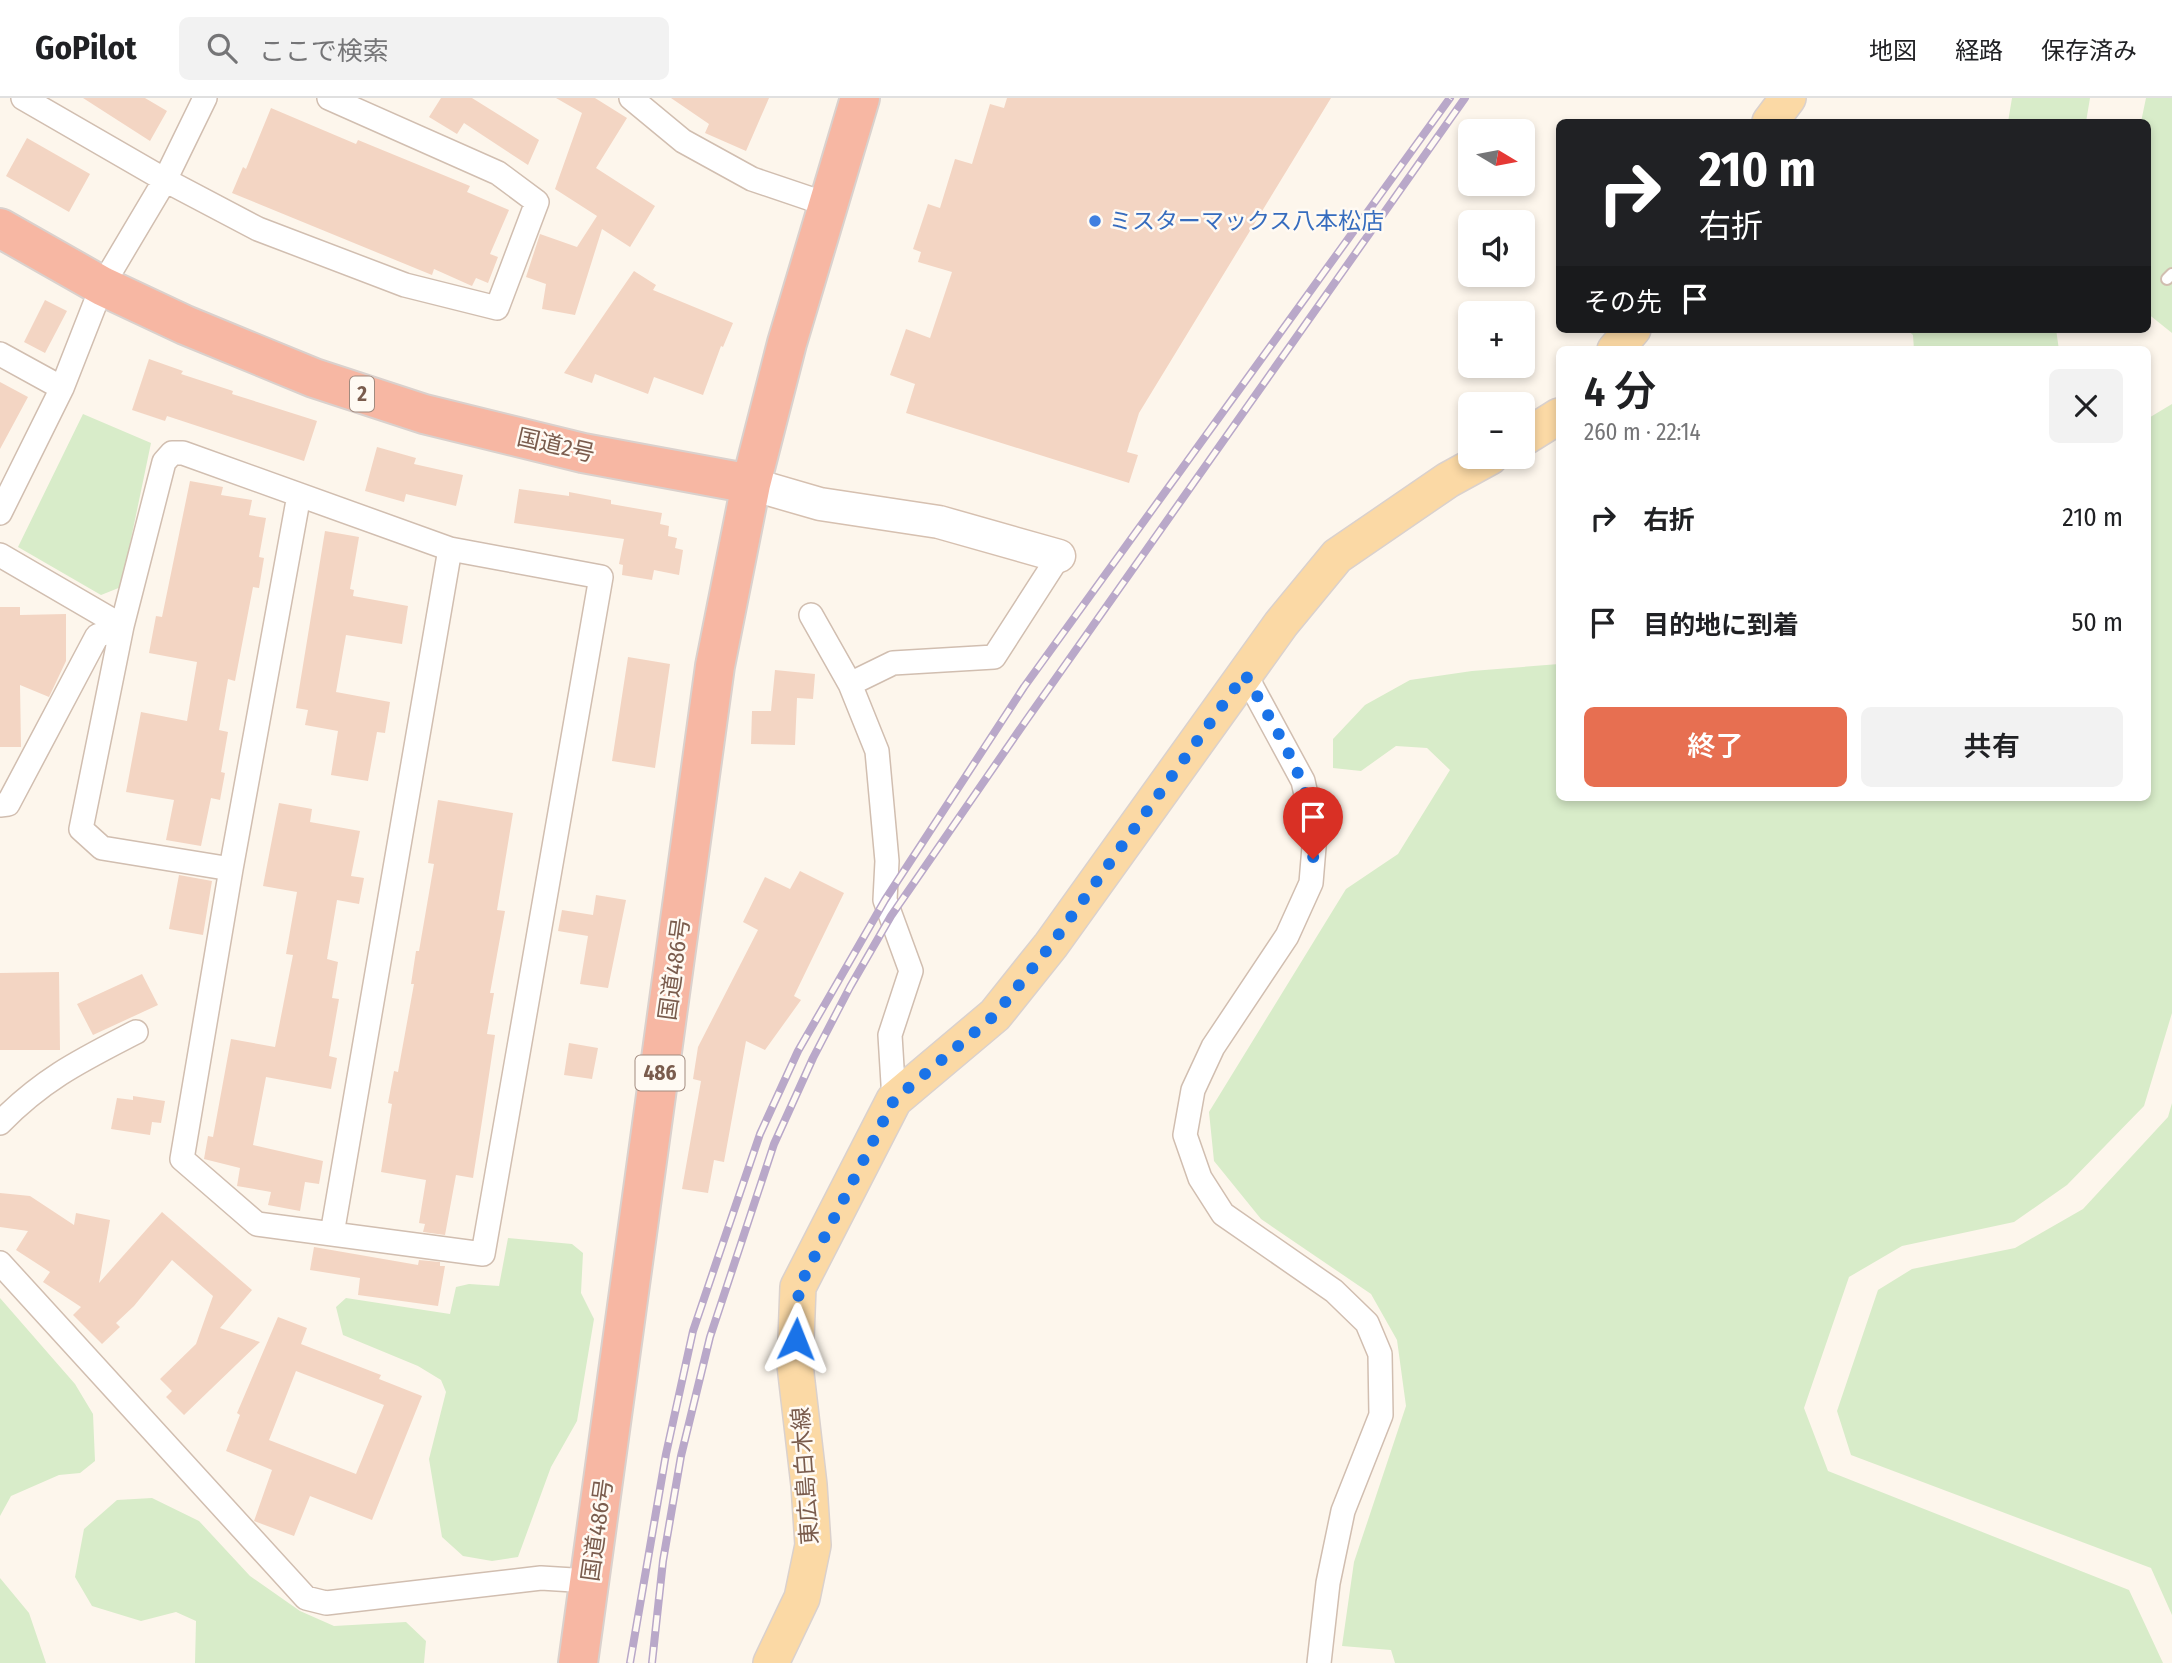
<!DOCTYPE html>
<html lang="ja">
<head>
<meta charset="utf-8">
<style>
  body { margin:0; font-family:"Fira Sans Condensed","Noto Sans JP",sans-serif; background:#f2f2f2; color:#202124; height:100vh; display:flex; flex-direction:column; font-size:26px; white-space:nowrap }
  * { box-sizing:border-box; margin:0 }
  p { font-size:23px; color:#757577 }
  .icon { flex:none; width:38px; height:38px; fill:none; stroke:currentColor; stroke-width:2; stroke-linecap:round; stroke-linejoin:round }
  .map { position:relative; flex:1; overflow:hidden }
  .drawer { position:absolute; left:1556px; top:248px; width:595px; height:455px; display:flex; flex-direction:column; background:#fff; border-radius:10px; box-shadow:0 4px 10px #0003 }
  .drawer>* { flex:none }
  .banner { position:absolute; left:1556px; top:21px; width:595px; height:214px; border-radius:10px; box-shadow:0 4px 10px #0003; background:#202124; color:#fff; overflow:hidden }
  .needle { width:46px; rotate:100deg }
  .tools { position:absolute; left:1458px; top:21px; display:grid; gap:14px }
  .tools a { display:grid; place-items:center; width:77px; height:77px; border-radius:10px; background:#fff; box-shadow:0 4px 10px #0003; font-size:35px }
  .pin { position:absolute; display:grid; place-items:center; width:60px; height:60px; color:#fff; margin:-72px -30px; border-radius:50% 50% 50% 0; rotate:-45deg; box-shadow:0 0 7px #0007 }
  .pin .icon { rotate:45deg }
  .me { position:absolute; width:77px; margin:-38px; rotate:2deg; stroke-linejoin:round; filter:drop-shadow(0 0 5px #0008) }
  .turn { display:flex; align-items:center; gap:24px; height:147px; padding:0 28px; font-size:32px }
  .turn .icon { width:91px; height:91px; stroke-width:2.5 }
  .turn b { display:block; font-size:49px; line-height:60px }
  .then { display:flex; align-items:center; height:66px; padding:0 28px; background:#0003; gap:14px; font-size:26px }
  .round { display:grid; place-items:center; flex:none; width:74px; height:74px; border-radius:10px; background:#f2f2f2 }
  .head { display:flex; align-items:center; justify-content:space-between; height:119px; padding:0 28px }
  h1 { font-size:42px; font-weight:600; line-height:52px }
  .primary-button { display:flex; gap:14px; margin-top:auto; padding:14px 28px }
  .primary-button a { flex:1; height:80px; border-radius:10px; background:#e76f51; color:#fff; font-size:28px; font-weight:600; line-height:80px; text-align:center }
  .primary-button a+a { background:#f2f2f2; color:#202124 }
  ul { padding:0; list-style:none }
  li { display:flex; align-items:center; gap:21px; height:105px; padding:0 28px }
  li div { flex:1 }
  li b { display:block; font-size:26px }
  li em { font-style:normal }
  header { display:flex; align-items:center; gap:42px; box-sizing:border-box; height:98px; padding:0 35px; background:#fff; border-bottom:2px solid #e0e0e0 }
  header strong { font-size:33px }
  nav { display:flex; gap:38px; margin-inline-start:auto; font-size:24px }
  .search { width:490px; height:63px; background:#f2f2f2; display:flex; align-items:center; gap:18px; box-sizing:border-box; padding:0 24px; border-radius:10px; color:#757577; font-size:26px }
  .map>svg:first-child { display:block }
</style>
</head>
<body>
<header>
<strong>GoPilot</strong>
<div class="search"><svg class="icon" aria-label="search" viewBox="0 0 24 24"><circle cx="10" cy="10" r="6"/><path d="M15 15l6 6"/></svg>ここで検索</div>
<nav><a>地図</a><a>経路</a><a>保存済み</a></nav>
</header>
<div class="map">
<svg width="2172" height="1565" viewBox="0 0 2172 1565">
  <rect width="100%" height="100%" fill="#fdf6ec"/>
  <path fill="#d8ecc9" d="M 2012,0 L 2090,0 L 2086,24 L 2008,24 Z
    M 2146,0 L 2172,0 L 2172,235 L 2147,215 L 2147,24 L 2141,24 Z
    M 1906,231 L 2056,231 L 2059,252 L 1914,252 L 1913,237 Z
    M 2172,306 L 2172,915 L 2144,1008 L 2067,1087 L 2014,1124 L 1902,1148 L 1849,1179 L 1804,1310 L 1828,1373 L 2129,1492 L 2163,1565 L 1395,1565 L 1391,1552 L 1342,1548 L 1354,1464 L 1406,1308 L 1397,1242 L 1371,1196 L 1261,1121 L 1214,1063 L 1209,1014 L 1346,791 L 1398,756 L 1450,672 L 1427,650 L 1396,648 L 1361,673 L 1333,670 L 1333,641 L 1365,607 L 1410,582 L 1472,573 L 1559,566 L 1559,700 L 2147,700 L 2147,321 Z
    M 83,316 L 151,345 L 121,489 L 101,497 L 18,449 Z
    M 2172,1005 L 2172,1517 L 2151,1470 L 1851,1357 L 1837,1313 L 1878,1192 L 1912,1171 L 2015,1150 L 2083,1111 L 2168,1019 Z
    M 508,1140 L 572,1146 L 583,1155 L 581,1195 L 594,1221 L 577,1323 L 551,1369 L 518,1459 L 492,1463 L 463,1458 L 442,1439 L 429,1361 L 446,1294 L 441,1282 L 418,1268 L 343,1237 L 336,1209 L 346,1200 L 450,1216 L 456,1189 L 469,1186 L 499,1188 Z
    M 0,1200 L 75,1286 L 93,1316 L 95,1363 L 80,1375 L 59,1377 L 11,1398 L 0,1418 Z
    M 152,1400 L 199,1423 L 250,1478 L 300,1513 L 334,1528 L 406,1524 L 426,1543 L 424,1565 L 195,1565 L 196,1523 L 176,1514 L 141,1523 L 92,1508 L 75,1479 L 84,1431 L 117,1402 Z
    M 0,1480 L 29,1515 L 46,1565 L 0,1565 Z"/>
  <path fill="#f3d5c3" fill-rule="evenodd" d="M 83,0 L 145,0 L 167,13 L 150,43 Z
    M 441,0 L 472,0 L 539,42 L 528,67 L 464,25 L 457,36 L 429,19 Z
    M 556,0 L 595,0 L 627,20 L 596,70 L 655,108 L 630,149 L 602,131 L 575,217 L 542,211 L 546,186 L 526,179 L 540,136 L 577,149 L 597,118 L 555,91 L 582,15 Z
    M 671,0 L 769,0 L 746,53 L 705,35 L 709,26 Z
    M 1007,0 L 1331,0 L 1139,315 L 1127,354 L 1138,357 L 1129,385 L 906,315 L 915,286 L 890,277 L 906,231 L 930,240 L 952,174 L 918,164 L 921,154 L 913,151 L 928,106 L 940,110 L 955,61 L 972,66 L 990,6 L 1004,10 Z
    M 271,10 L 356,46 L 358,42 L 470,88 L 467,94 L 509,112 L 490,156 L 498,159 L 488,185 L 476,180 L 472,188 L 434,171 L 432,177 L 232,95 L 243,69 L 246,71 Z
    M 27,40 L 90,76 L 69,114 L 6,78 Z
    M 634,173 L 656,187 L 653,192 L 733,225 L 723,249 L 721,248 L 703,297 L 654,279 L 648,296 L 595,276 L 592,285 L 564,275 Z
    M 45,202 L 67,213 L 45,255 L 24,244 Z
    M 149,261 L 183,273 L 181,276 L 233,293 L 232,296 L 317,323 L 304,363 L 167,318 L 165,323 L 132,312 Z
    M 0,284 L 28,299 L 0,351 Z
    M 377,349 L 416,360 L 414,366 L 463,377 L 456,408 L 406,396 L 404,404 L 365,393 Z
    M 190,383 L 223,389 L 221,397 L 252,402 L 249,417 L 266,420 L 259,459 L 264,460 L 259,490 L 253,489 L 235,583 L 228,581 L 219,632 L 228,634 L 221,674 L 225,675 L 220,702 L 211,700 L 201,748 L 166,742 L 174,702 L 126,694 L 141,614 L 187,623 L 197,564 L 149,555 L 156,518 L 162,519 Z
    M 519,391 L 569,398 L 569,394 L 611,402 L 611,406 L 662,415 L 660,426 L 669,428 L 668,438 L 677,440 L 675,450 L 683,452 L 679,477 L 654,472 L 652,482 L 622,477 L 623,467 L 619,466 L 624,441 L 514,425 Z
    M 325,433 L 359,439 L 350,491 L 354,492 L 353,498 L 408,508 L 402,546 L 346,537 L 336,594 L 390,604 L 385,635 L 377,634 L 368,683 L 331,677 L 338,633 L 305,627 L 308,612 L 296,610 Z
    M 0,509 L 20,509 L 20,517 L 66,516 L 66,563 L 49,599 L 20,587 L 21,649 L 0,649 Z
    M 628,559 L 670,566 L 655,670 L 612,663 Z
    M 775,572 L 815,576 L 813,601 L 797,600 L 795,647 L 751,646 L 752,613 L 771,613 Z
    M 438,702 L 513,715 L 497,812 L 505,813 L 490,895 L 494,895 L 487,936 L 495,937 L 482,1023 L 473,1080 L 456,1077 L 445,1137 L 423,1134 L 425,1126 L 419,1125 L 426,1082 L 381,1074 L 392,1006 L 388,1005 L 394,973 L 398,974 L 414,886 L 411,886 L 416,853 L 419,853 L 434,766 L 428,765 Z
    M 279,705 L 312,711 L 310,724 L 360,733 L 351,778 L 364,780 L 359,806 L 337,802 L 327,861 L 338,864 L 332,900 L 339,901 L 329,958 L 337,960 L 331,991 L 266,979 L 253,1047 L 323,1063 L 319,1086 L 305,1084 L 300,1113 L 268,1107 L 271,1094 L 237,1088 L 240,1070 L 204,1061 L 208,1038 L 213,1039 L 231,941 L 275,949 L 293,857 L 286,856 L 297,794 L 263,788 Z
    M 800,773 L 844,795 L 794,898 L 801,902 L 765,952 L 746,943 L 724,1064 L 714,1062 L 708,1095 L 682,1091 L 701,983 L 693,981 L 698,949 L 758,832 L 743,824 L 765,779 L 790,791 Z
    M 179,777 L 212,783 L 203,837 L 169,831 Z
    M 596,797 L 626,802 L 608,890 L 580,886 L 588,838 L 558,833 L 562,812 L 593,817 Z
    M 59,874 L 60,952 L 0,952 L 0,875 Z
    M 142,876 L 158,907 L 93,937 L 77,906 Z
    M 569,945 L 598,950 L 592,981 L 564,977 Z
    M 133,998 L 165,1003 L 161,1025 L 152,1024 L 150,1037 L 111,1031 L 117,1000 L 133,1002 Z
    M 0,1095 L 30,1098 L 74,1127 L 76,1115 L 110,1122 L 99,1185 L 162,1114 L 252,1192 L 220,1230 L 260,1244 L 184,1317 L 166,1299 L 172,1293 L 160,1281 L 196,1246 L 213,1198 L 172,1162 L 134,1208 L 116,1225 L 120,1229 L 102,1246 L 73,1217 L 81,1209 L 43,1184 L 50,1174 L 16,1152 L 28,1133 L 0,1129 Z
    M 314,1149 L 418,1167 L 419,1162 L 440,1164 L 440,1168 L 445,1168 L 438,1208 L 358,1197 L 360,1180 L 310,1172 Z
    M 278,1219 L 307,1230 L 301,1246 L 381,1277 L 379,1281 L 422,1298 L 372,1422 L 310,1398 L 294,1438 L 254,1423 L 272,1372 L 226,1353 L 240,1317 L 237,1315 ZM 296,1273 L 384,1307 L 356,1376 L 269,1342 Z"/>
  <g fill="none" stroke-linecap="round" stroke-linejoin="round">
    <defs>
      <path id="lane" d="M 2167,181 L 2172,176"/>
      <path id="street" d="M 23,0 L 165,82 L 258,131 L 405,187 L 497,210 L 537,104 L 498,75 L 329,0
        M 631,0 L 683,43 L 752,81 L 826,106
        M 0,256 L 62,290
        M 0,415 L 62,290 L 102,188 L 165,82 L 205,0
        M 0,457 L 122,528
        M 811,517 L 850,586 L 877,653 L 887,763 L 885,802 L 911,873 L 890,937 L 894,1002
        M 1245,576 L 1303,683 L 1315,737 L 1311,785 L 1287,838 L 1213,949 L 1193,992 L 1185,1037 L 1200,1080 L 1223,1116 L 1334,1193 L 1367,1225 L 1380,1256 L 1381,1317 L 1343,1413 L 1328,1485 L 1319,1565
        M 850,586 L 893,565 L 994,559 L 1059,458
        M 0,707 L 8,706 L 97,538 L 122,528
        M 231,771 L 102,750 L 81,731 L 122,528 L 164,364 L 172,355 L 183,355 L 450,451 L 601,479 L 483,1156 L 257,1126 L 182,1061 L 231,771 L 299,397
        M 0,1025 C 44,980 82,962 136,934
        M 332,1136 L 450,451
        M 0,1165 L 306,1500 L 326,1505 L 541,1480 L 590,1483"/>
      <path id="secondary" d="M 751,386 L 820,406 L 939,424 L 1059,458"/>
      <path id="primary" d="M 1770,24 L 1788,0
        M 1615,252 L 1633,231
        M 1522,341 L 1559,318
        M 771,1565 L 802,1500 L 813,1447 L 809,1387 L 795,1267 L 798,1189 L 894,1002 L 995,917 L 1051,847 L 1281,526 L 1337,458 L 1448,382 L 1490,359"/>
      <path id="highway" d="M 0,130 L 102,188 L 185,227 L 314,280 L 424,316 L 583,355 L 751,386
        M 578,1565 L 715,568 L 751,386 L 787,245 L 860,0"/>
    </defs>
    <use href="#lane" stroke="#d1beb0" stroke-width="14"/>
    <use href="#street" stroke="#d1beb0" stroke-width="26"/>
    <use href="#secondary" stroke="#d6c0b0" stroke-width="35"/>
    <use href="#primary" stroke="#dad1cd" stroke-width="38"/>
    <use href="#highway" stroke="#dad1cd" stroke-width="42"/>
    <use href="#lane" stroke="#fff" stroke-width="10"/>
    <use href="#street" stroke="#fff" stroke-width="23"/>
    <use href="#secondary" stroke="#fff" stroke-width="32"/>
    <use href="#primary" stroke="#fbd9a5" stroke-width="35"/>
    <use href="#highway" stroke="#f7b7a3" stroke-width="38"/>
    <defs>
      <path id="rail" d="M 630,1565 L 666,1356 L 693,1233 L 760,1036 L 798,953 L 885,802 L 1024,589 L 1450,0
        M 652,1565 L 663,1463 L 681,1358 L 710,1239 L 774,1046 L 813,960 L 850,889 L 891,818 L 1025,624 L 1465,0"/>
    </defs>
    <use href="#rail" stroke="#b9a8c9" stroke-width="8"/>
    <use href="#rail" stroke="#fffaf3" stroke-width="5" stroke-dasharray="16" stroke-linecap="butt"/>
  </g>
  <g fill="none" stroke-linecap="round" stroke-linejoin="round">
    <path stroke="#1a73e8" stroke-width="12" stroke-dasharray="0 21.6" d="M 796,1241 L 799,1189 L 894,1002 L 995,917 L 1051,847 L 1245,576 C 1276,634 1320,693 1313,761"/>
  </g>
  <circle fill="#3f7fe0" stroke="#fffaf3" stroke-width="2.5" cx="1095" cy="123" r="7"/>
  <g text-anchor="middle" stroke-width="5" stroke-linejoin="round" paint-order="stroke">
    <g fill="#fffaf3" stroke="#a28b7f" stroke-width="2">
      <rect x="350" y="278.5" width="24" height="35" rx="5"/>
      <rect x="635.5" y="957.5" width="49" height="35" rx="5"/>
    </g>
    <g font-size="21" font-weight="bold" fill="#7a5c4d">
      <text x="362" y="303">2</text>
      <text x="660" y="982">486</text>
    </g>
    <g font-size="23" fill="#366cbe" stroke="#fffaf3" text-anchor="start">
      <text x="1109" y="131">ミスターマックス八本松店</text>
    </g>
    <g font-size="23" fill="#7a5c4d" stroke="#fffaf3">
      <text transform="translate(556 347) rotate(13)" y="8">国道2号</text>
      <text transform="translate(674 871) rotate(-82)" y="8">国道486号</text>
      <text transform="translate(805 1378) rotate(-94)" y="8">東広島白木線</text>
      <text transform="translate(597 1432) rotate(-82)" y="8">国道486号</text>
    </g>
  </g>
</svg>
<div class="tools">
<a><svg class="needle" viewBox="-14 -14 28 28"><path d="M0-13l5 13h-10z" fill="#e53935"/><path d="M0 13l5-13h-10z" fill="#757577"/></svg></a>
<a><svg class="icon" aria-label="sound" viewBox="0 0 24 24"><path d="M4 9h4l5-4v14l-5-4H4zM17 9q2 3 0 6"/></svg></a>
<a>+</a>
<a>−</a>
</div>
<div class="pin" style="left:1313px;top:761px;background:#d93025"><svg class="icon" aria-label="arrive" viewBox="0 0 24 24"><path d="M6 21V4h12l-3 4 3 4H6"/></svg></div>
<svg class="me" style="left:796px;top:1241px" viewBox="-20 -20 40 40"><path d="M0-17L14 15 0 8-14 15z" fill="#1a73e8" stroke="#fff" stroke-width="4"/></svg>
<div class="banner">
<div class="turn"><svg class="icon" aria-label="right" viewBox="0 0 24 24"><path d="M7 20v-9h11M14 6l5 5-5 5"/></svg><div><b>210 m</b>右折</div></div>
<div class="then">その先<svg class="icon" aria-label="arrive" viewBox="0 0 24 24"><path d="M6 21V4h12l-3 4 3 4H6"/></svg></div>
</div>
<section class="drawer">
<div class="head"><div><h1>4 分</h1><p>260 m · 22:14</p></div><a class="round"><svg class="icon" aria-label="close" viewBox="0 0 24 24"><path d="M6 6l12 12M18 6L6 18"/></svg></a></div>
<ul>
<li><svg class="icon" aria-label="right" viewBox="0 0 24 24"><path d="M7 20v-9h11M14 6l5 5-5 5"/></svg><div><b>右折</b></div><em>210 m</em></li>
<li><svg class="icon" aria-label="arrive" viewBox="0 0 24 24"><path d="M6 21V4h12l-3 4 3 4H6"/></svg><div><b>目的地に到着</b></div><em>50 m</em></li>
</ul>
<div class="primary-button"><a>終了</a><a>共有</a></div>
</section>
</div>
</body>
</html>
